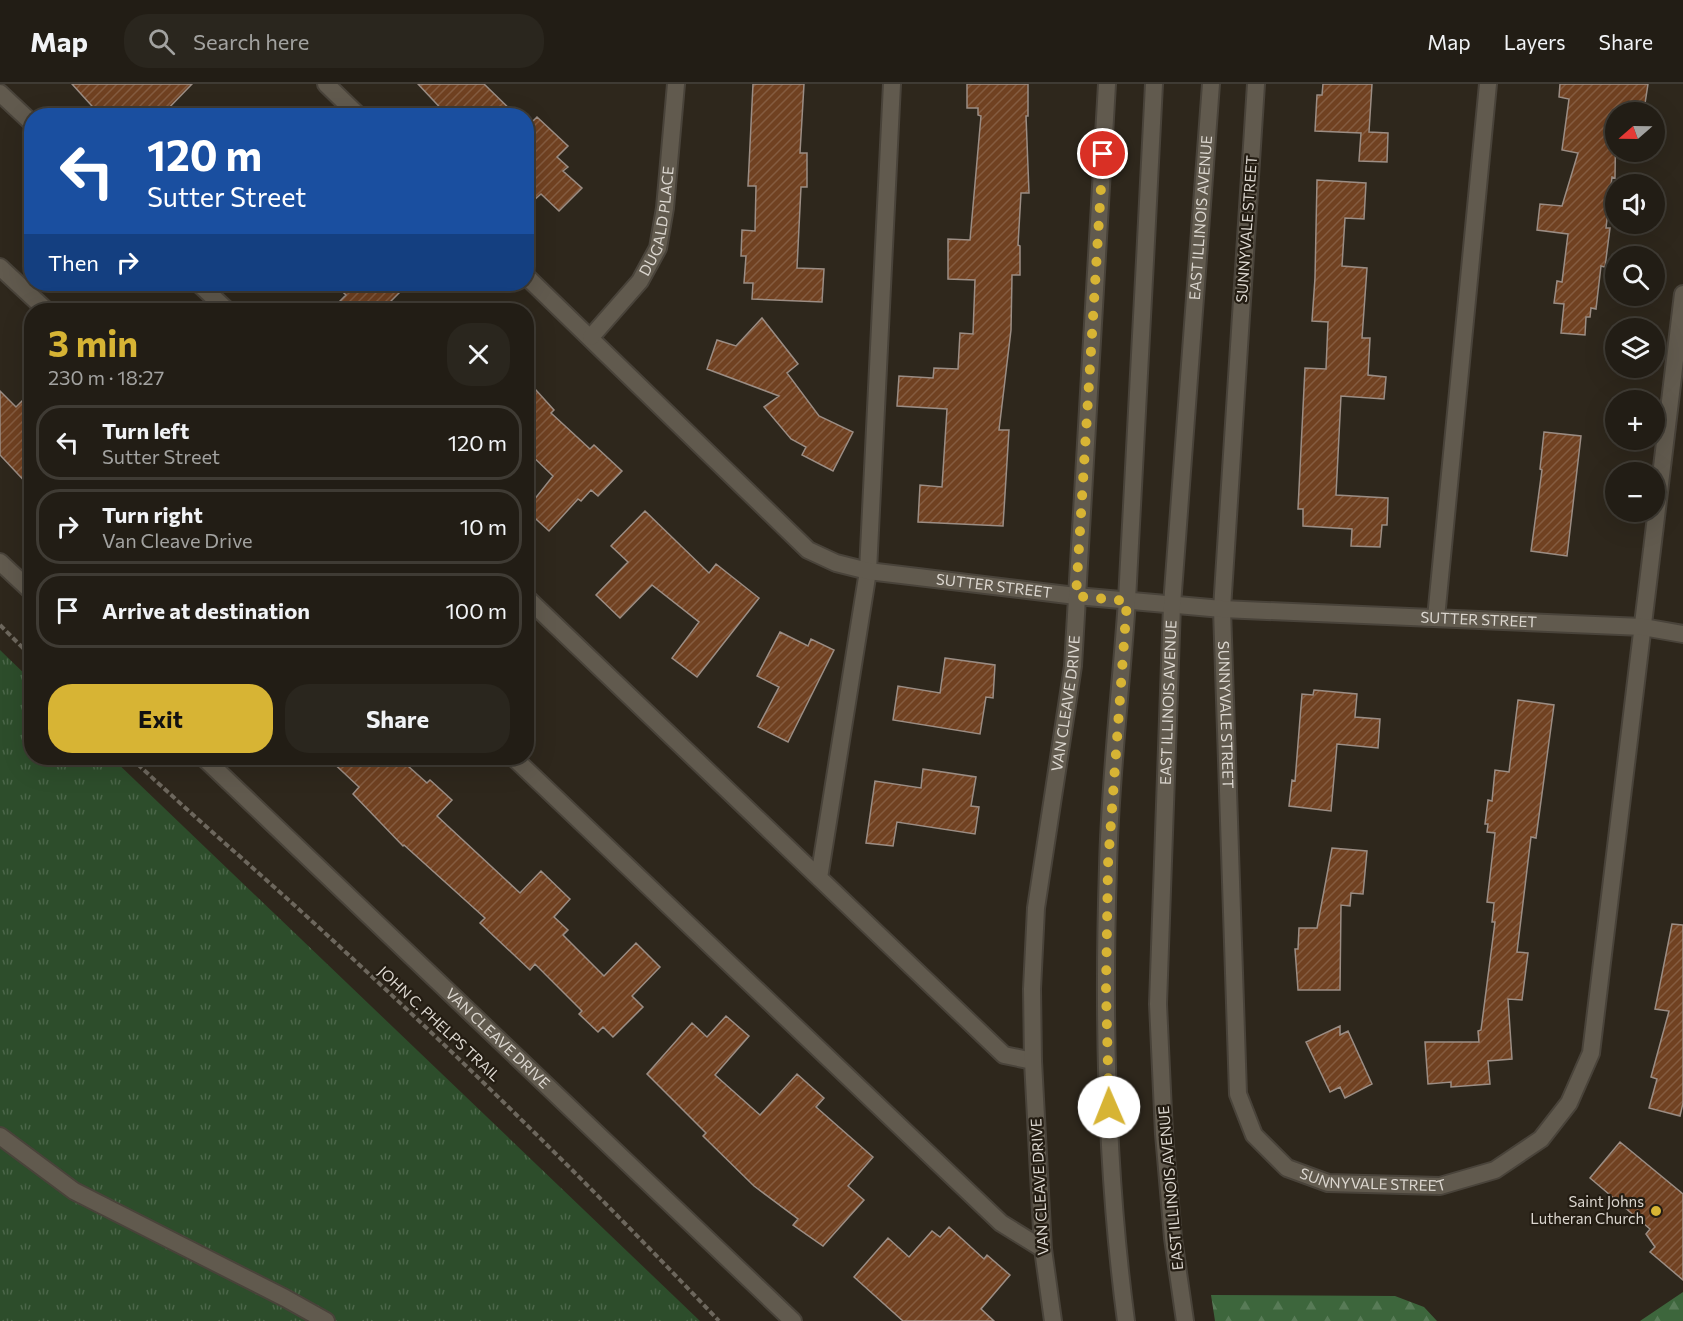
<!DOCTYPE html>
<html lang="en">
<head>
<meta charset="utf-8">
<style>
  body { margin:0; font-family:Commissioner,sans-serif; background:#2a261e; color:#f1f3f6; height:100vh; display:flex; flex-direction:column; font-size:22px; white-space:nowrap }
  * { box-sizing:border-box; margin:0 }
  p { font-size:20px; color:#a2a2a0 }
  .icon { flex:none; width:33px; height:33px; fill:none; stroke:currentColor; stroke-width:2; stroke-linecap:round; stroke-linejoin:round }
  .map { position:relative; flex:1; overflow:hidden }
  .details { position:absolute; left:24px; top:219px; width:510px; height:462px; display:flex; flex-direction:column; background:#221d15; border-radius:24px; box-shadow:0 6px 24px #0002,0 0 0 2px #3f3b34 }
  .details>* { flex:none }
  .banner { position:absolute; left:24px; top:24px; width:510px; height:183px; border-radius:24px; box-shadow:0 6px 24px #0002,0 0 0 2px #3f3b34; background:#1a4fa0; color:#fff; overflow:hidden }
  .needle { width:39px; rotate:250deg }
  .controls { position:absolute; left:1605px; top:18px; display:grid; gap:12px }
  .controls a { display:grid; place-items:center; width:60px; height:60px; border-radius:50%; background:#221d15; box-shadow:0 6px 24px #0002,0 0 0 2px #3f3b34; font-size:30px }
  .pin { position:absolute; display:grid; place-items:center; width:51px; height:51px; color:#fff; margin:-26px; border:3px solid #fff; border-radius:50%; box-shadow:0 2px 6px #0007 }
  .me { position:absolute; width:66px; margin:-33px; rotate:359deg; stroke-linejoin:round; filter:drop-shadow(0 0 4px #0008) }
  .turn { display:flex; align-items:center; gap:21px; height:126px; padding:0 24px; font-size:27px }
  .turn .icon { width:78px; height:78px; stroke-width:2.5 }
  .turn b { display:block; font-size:42px; line-height:51px }
  .then { display:flex; align-items:center; height:57px; padding:0 24px; background:#0003; gap:12px; font-size:22px }
  .round { display:grid; place-items:center; flex:none; width:63px; height:63px; border-radius:24px; background:#2a261e }
  .overview { display:flex; align-items:center; justify-content:space-between; height:102px; padding:0 24px }
  h1 { font-size:36px; font-weight:700; line-height:45px; color:#d7b434 }
  .primary-button { display:flex; gap:12px; margin-top:auto; padding:12px 24px }
  .primary-button a { flex:1; height:69px; border-radius:24px; background:#d7b434; color:#111; font-size:24px; font-weight:700; line-height:69px; text-align:center }
  .primary-button a+a { background:#2a261e; color:#f1f3f6 }
  ul { padding:0; list-style:none }
  li { display:flex; align-items:center; gap:18px; height:75px; margin:0 12px 9px; padding:0 12px; border:3px solid #3f3b34; border-radius:24px }
  li div { flex:1 }
  li b { display:block; font-size:22px }
  li em { font-style:normal }
  header { display:flex; align-items:center; gap:36px; box-sizing:border-box; height:84px; padding:0 30px; background:#221d15; border-bottom:2px solid #3f3b34 }
  header strong { font-size:28px }
  nav { display:flex; gap:33px; margin-inline-start:auto; font-size:21px }
  .search { width:420px; height:54px; background:#2a261e; display:flex; align-items:center; gap:15px; box-sizing:border-box; padding:0 21px; border-radius:24px; color:#a2a2a0; font-size:22px }
  .map>svg:first-child { display:block }
</style>
</head>
<body>
<header>
<strong>Map</strong>
<div class="search"><svg class="icon" aria-label="search" viewBox="0 0 24 24"><circle cx="10" cy="10" r="6"/><path d="M15 15l6 6"/></svg>Search here</div>
<nav><a>Map</a><a>Layers</a><a>Share</a></nav>
</header>
<div class="map">
<svg width="1683" height="1237" viewBox="0 0 1683 1237">
  <defs>
    <pattern id="grass-tufts" width="24" height="20" patternUnits="userSpaceOnUse" patternTransform="scale(1.5)"><rect width="24" height="20" fill="#2d4d2b"/><path d="M3 7l-1-3M5 7V3M7 7l1-3M15 17l-1-3M17 17v-4M19 17l1-3" fill="none" stroke="#4b6649"/></pattern>
    <pattern id="forest-firs" width="22" height="20" patternUnits="userSpaceOnUse" patternTransform="scale(1.5)"><rect width="22" height="20" fill="#3d663c"/><path d="M5 1l3.5 6h-7zM16 11l3.5 6h-7z" fill="#587b57"/></pattern>
    <pattern id="building-hatch" width="6" height="6" patternUnits="userSpaceOnUse" patternTransform="scale(1.5)"><rect width="6" height="6" fill="#704121"/><path d="M-1 1l2-2M0 6l6-6M5 7l2-2" fill="none" stroke="#845c40"/></pattern>
  </defs>
  <rect width="100%" height="100%" fill="#2e271c"/>
  <path fill="url(#grass-tufts)" d="M 0,566 L 31,596 L 32,674 L 112,674 L 700,1237 L 0,1237 Z"/>
  <path fill="url(#forest-firs)" d="M 1683,1208 L 1683,1237 L 1640,1237 Z
    M 1211,1211 L 1395,1212 L 1424,1223 L 1437,1237 L 1215,1237 Z"/>
  <path fill="url(#building-hatch)" stroke="#9b8d84" stroke-width="1.5" d="M 72,0 L 192,0 L 161,32 L 101,32 Z
    M 418,0 L 484,0 L 517,32 L 448,32 Z
    M 753,0 L 804,0 L 800,69 L 807,69 L 807,103 L 801,103 L 797,184 L 824,185 L 822,218 L 752,215 L 753,199 L 744,199 L 746,172 L 741,172 L 742,146 L 755,147 L 756,102 L 748,102 Z
    M 967,0 L 1028,0 L 1028,32 L 1026,32 L 1029,109 L 1021,109 L 1018,161 L 1020,162 L 1020,191 L 1012,191 L 1011,246 L 999,346 L 1009,346 L 1003,442 L 918,438 L 920,401 L 942,403 L 947,325 L 897,322 L 899,292 L 933,294 L 934,284 L 958,285 L 960,249 L 973,250 L 975,196 L 948,195 L 948,155 L 970,156 L 981,32 L 978,31 L 978,24 L 967,24 Z
    M 1323,0 L 1372,0 L 1369,48 L 1388,49 L 1387,78 L 1359,77 L 1361,49 L 1315,47 L 1317,11 L 1322,11 Z
    M 1560,0 L 1648,0 L 1644,26 L 1619,22 L 1619,28 L 1616,28 L 1615,94 L 1612,93 L 1606,144 L 1610,144 L 1605,183 L 1601,182 L 1596,225 L 1591,224 L 1590,233 L 1586,233 L 1585,251 L 1561,249 L 1564,220 L 1554,219 L 1557,197 L 1562,198 L 1568,150 L 1537,146 L 1540,120 L 1562,122 L 1578,69 L 1562,66 L 1569,15 L 1559,13 Z
    M 537,33 L 568,62 L 557,73 L 568,83 L 563,87 L 582,104 L 559,127 L 541,110 L 526,123 L 526,44 Z
    M 1317,96 L 1366,99 L 1364,135 L 1345,134 L 1342,182 L 1367,184 L 1362,254 L 1370,254 L 1368,291 L 1386,293 L 1384,315 L 1341,312 L 1336,411 L 1388,414 L 1387,441 L 1382,441 L 1380,463 L 1351,462 L 1352,445 L 1303,442 L 1303,425 L 1298,425 L 1305,284 L 1326,285 L 1328,238 L 1312,237 L 1315,194 Z
    M 334,200 L 408,200 L 382,226 L 331,226 L 346,211 Z
    M 762,234 L 798,280 L 787,289 L 819,332 L 853,348 L 833,387 L 802,371 L 806,363 L 791,355 L 764,323 L 779,312 L 707,285 L 717,256 L 736,262 Z
    M 526,295 L 554,326 L 551,329 L 590,365 L 594,361 L 622,387 L 598,412 L 591,406 L 581,417 L 578,415 L 549,447 L 526,426 L 553,392 L 526,366 Z
    M 0,307 L 16,323 L 32,307 L 32,405 L 0,371 Z
    M 1544,348 L 1581,352 L 1567,472 L 1531,467 L 1542,386 L 1540,385 Z
    M 645,427 L 709,489 L 716,480 L 759,514 L 697,593 L 672,574 L 699,538 L 652,501 L 620,534 L 596,511 L 628,478 L 611,462 Z
    M 780,548 L 808,562 L 811,555 L 834,566 L 788,658 L 758,643 L 779,603 L 757,592 Z
    M 945,574 L 995,581 L 993,614 L 986,613 L 980,650 L 893,636 L 898,602 L 940,609 Z
    M 1314,606 L 1357,610 L 1355,633 L 1380,635 L 1378,664 L 1337,660 L 1331,727 L 1289,722 L 1292,696 L 1295,697 L 1302,610 L 1313,611 Z
    M 1518,616 L 1554,621 L 1536,754 L 1531,753 L 1517,868 L 1528,869 L 1522,916 L 1508,915 L 1512,975 L 1488,977 L 1490,1000 L 1451,1003 L 1451,998 L 1428,1000 L 1425,958 L 1479,958 L 1478,947 L 1481,946 L 1495,838 L 1492,838 L 1494,819 L 1487,818 L 1495,749 L 1487,748 L 1488,740 L 1485,740 L 1488,716 L 1492,717 L 1495,686 L 1509,688 Z
    M 328,674 L 399,674 L 427,699 L 430,696 L 452,716 L 437,732 L 520,809 L 541,787 L 570,815 L 554,833 L 568,846 L 563,851 L 604,892 L 636,859 L 660,883 L 632,912 L 643,923 L 613,953 L 603,943 L 598,948 L 579,930 L 582,927 L 535,880 L 530,886 L 480,839 L 485,834 L 404,761 L 403,762 L 353,710 L 359,703 Z
    M 923,685 L 976,693 L 971,722 L 979,723 L 975,750 L 897,738 L 893,762 L 866,759 L 875,697 L 921,704 Z
    M 1332,764 L 1367,767 L 1363,810 L 1351,809 L 1350,822 L 1341,821 L 1340,906 L 1298,906 L 1295,865 L 1298,865 L 1299,844 L 1317,844 Z
    M 1672,840 L 1683,841 L 1683,1019 L 1680,1032 L 1649,1024 L 1657,995 L 1651,993 L 1669,927 L 1655,925 Z
    M 726,932 L 749,952 L 715,991 L 760,1031 L 797,990 L 824,1014 L 816,1023 L 873,1073 L 848,1102 L 864,1116 L 823,1162 L 793,1141 L 798,1135 L 754,1102 L 703,1052 L 706,1049 L 647,990 L 692,939 L 707,953 Z
    M 1340,942 L 1340,951 L 1348,947 L 1372,1000 L 1345,1014 L 1340,1003 L 1330,1008 L 1306,958 Z
    M 1620,1058 L 1683,1110 L 1683,1196 L 1650,1168 L 1655,1163 L 1646,1150 L 1650,1145 L 1590,1094 Z
    M 949,1143 L 984,1175 L 987,1171 L 1010,1191 L 981,1225 L 994,1237 L 903,1237 L 854,1193 L 888,1154 L 909,1173 L 932,1147 L 940,1153 Z"/>
  <g fill="none" stroke-linecap="round" stroke-linejoin="round">
    <defs>
      <path id="service" d="M 0,9 L 32,39
        M 0,183 L 46,226
        M 199,200 L 227,226
        M 526,513 L 1004,971 L 1033,977
        M 1436,534 L 1488,0
        M 514,674 L 1001,1139 L 1043,1165
        M 819,794 L 868,487 L 892,0
        M 0,1052 L 74,1107 L 285,1214 L 326,1237"/>
      <g id="minor">
        <path d="M 326,0 L 359,32"/>
        <path id="s1" d="M 1256,0 L 1222,525 L 1238,1010 L 1254,1051 L 1287,1084 L 1328,1099 L 1440,1102 L 1495,1086 L 1541,1055 L 1569,1019 L 1591,969 L 1683,210"/>
        <path id="s2" d="M 526,192 L 808,466 L 836,479 L 868,487 L 1076,512 L 1222,525 L 1643,543 L 1683,550"/>
        <path id="s3" d="M 591,253 L 640,197 L 658,164 L 665,124 L 676,0"/>
        <path d="M 0,478 L 32,508"/>
        <path id="s4" d="M 204,674 L 793,1237"/>
        <path id="s5" d="M 1053,1237 L 1043,1165 L 1033,977 L 1032,905 L 1036,824 L 1073,582 L 1107,0"/>
      </g>
      <g id="secondary">
        <path d="M 1126,1237 C 1106,1087 1103,934 1108,783 C 1110,694 1121,605 1127,516 C 1137,344 1145,172 1154,0"/>
        <path id="s6" d="M 1185,1237 L 1173,1154 L 1164,1050 L 1158,920 L 1172,521 L 1211,0"/>
      </g>
    </defs>
    <use href="#service" stroke="#49433a" stroke-width="20"/>
    <use href="#minor" stroke="#49433a" stroke-width="20"/>
    <use href="#secondary" stroke="#49433a" stroke-width="20"/>
    <path stroke="#6d675d" stroke-width="4" stroke-dasharray="6 3" stroke-linecap="butt" d="M 0,541 L 32,573
      M 131,674 C 195,734 262,791 327,851 C 462,975 593,1104 719,1237"/>
    <use href="#service" stroke="#615a4e" stroke-width="16"/>
    <use href="#minor" stroke="#615a4e" stroke-width="16"/>
    <use href="#secondary" stroke="#615a4e" stroke-width="16"/>
  </g>
  <g fill="none" stroke-linecap="round" stroke-linejoin="round">
    <path stroke="#d7b434" stroke-width="10" stroke-dasharray="0 18" d="M 1103,70 L 1076,512 L 1127,517 L 1108,780 L 1106,906 L 1109,1023"/>
  </g>
  <circle fill="#d7b434" stroke="#241d13" stroke-width="2" cx="1656" cy="1127" r="6"/>
  <g text-anchor="middle" stroke-width="4.5" stroke-linejoin="round" paint-order="stroke">
    <g font-size="15" fill="#dbd6cf" stroke="#241d13">
      <text dy="5" stroke="none"><textPath href="#s6" startOffset="1106">EAST ILLINOIS AVENUE</textPath></text>
      <text dy="5" stroke="none"><textPath href="#s3" startOffset="138">DUGALD PLACE</textPath></text>
      <text transform="translate(1247 145) rotate(-86)" y="5">SUNNYVALE STREET</text>
      <text dy="5" stroke="none"><textPath href="#s2" startOffset="584">SUTTER STREET</textPath></text>
      <text dy="5" stroke="none"><textPath href="#s2" startOffset="1070">SUTTER STREET</textPath></text>
      <text dy="5" stroke="none"><textPath href="#s5" startOffset="621">VAN CLEAVE DRIVE</textPath></text>
      <text dy="5" stroke="none"><textPath href="#s6" startOffset="620">EAST ILLINOIS AVENUE</textPath></text>
      <text dy="5" stroke="none"><textPath href="#s1" startOffset="632">SUNNYVALE STREET</textPath></text>
      <text transform="translate(439 940) rotate(43)" y="5">JOHN C. PHELPS TRAIL</text>
      <text dy="5" stroke="none"><textPath href="#s4" startOffset="406">VAN CLEAVE DRIVE</textPath></text>
      <text dy="5" stroke="none"><textPath href="#s1" startOffset="1190">SUNNYVALE STREET</textPath></text>
      <text transform="translate(1040 1103) rotate(-93)" y="5">VAN CLEAVE DRIVE</text>
      <text transform="translate(1171 1104) rotate(-95)" y="5">EAST ILLINOIS AVENUE</text>
    </g>
    <g font-size="15" fill="#dbd6cf" stroke="#241d13" text-anchor="end">
      <text x="1644" y="1123">Saint Johns<tspan x="1644" dy="17">Lutheran Church</tspan></text>
    </g>
  </g>
</svg>
<div class="controls">
<a><svg class="needle" viewBox="-14 -14 28 28"><path d="M0-13l5 13h-10z" fill="#e53935"/><path d="M0 13l5-13h-10z" fill="#a2a2a0"/></svg></a>
<a><svg class="icon" aria-label="sound" viewBox="0 0 24 24"><path d="M4 9h4l5-4v14l-5-4H4zM17 9q2 3 0 6"/></svg></a>
<a><svg class="icon" aria-label="search" viewBox="0 0 24 24"><circle cx="10" cy="10" r="6"/><path d="M15 15l6 6"/></svg></a>
<a><svg class="icon" aria-label="layers" viewBox="0 0 24 24"><path d="M12 4l9 5-9 5-9-5zM3 14l9 5 9-5"/></svg></a>
<a>+</a>
<a>−</a>
</div>
<div class="pin" style="left:1103px;top:70px;background:#d93025"><svg class="icon" aria-label="arrive" viewBox="0 0 24 24"><path d="M6 21V4h12l-3 4 3 4H6"/></svg></div>
<svg class="me" style="left:1109px;top:1023px" viewBox="-20 -20 40 40"><circle r="19" fill="#fff"/><path d="M0-13L10 11 0 6-10 11z" fill="#d7b434"/></svg>
<div class="banner">
<div class="turn"><svg class="icon" aria-label="left" viewBox="0 0 24 24"><path d="M17 20v-9H6M10 6l-5 5 5 5"/></svg><div><b>120 m</b>Sutter Street</div></div>
<div class="then">Then<svg class="icon" aria-label="right" viewBox="0 0 24 24"><path d="M7 20v-9h11M14 6l5 5-5 5"/></svg></div>
</div>
<section class="details">
<div class="overview"><div><h1>3 min</h1><p>230 m · 18:27</p></div><a class="round"><svg class="icon" aria-label="close" viewBox="0 0 24 24"><path d="M6 6l12 12M18 6L6 18"/></svg></a></div>
<ul>
<li><svg class="icon" aria-label="left" viewBox="0 0 24 24"><path d="M17 20v-9H6M10 6l-5 5 5 5"/></svg><div><b>Turn left</b><p>Sutter Street</p></div><em>120 m</em></li>
<li><svg class="icon" aria-label="right" viewBox="0 0 24 24"><path d="M7 20v-9h11M14 6l5 5-5 5"/></svg><div><b>Turn right</b><p>Van Cleave Drive</p></div><em>10 m</em></li>
<li><svg class="icon" aria-label="arrive" viewBox="0 0 24 24"><path d="M6 21V4h12l-3 4 3 4H6"/></svg><div><b>Arrive at destination</b></div><em>100 m</em></li>
</ul>
<div class="primary-button"><a>Exit</a><a>Share</a></div>
</section>
</div>
</body>
</html>
